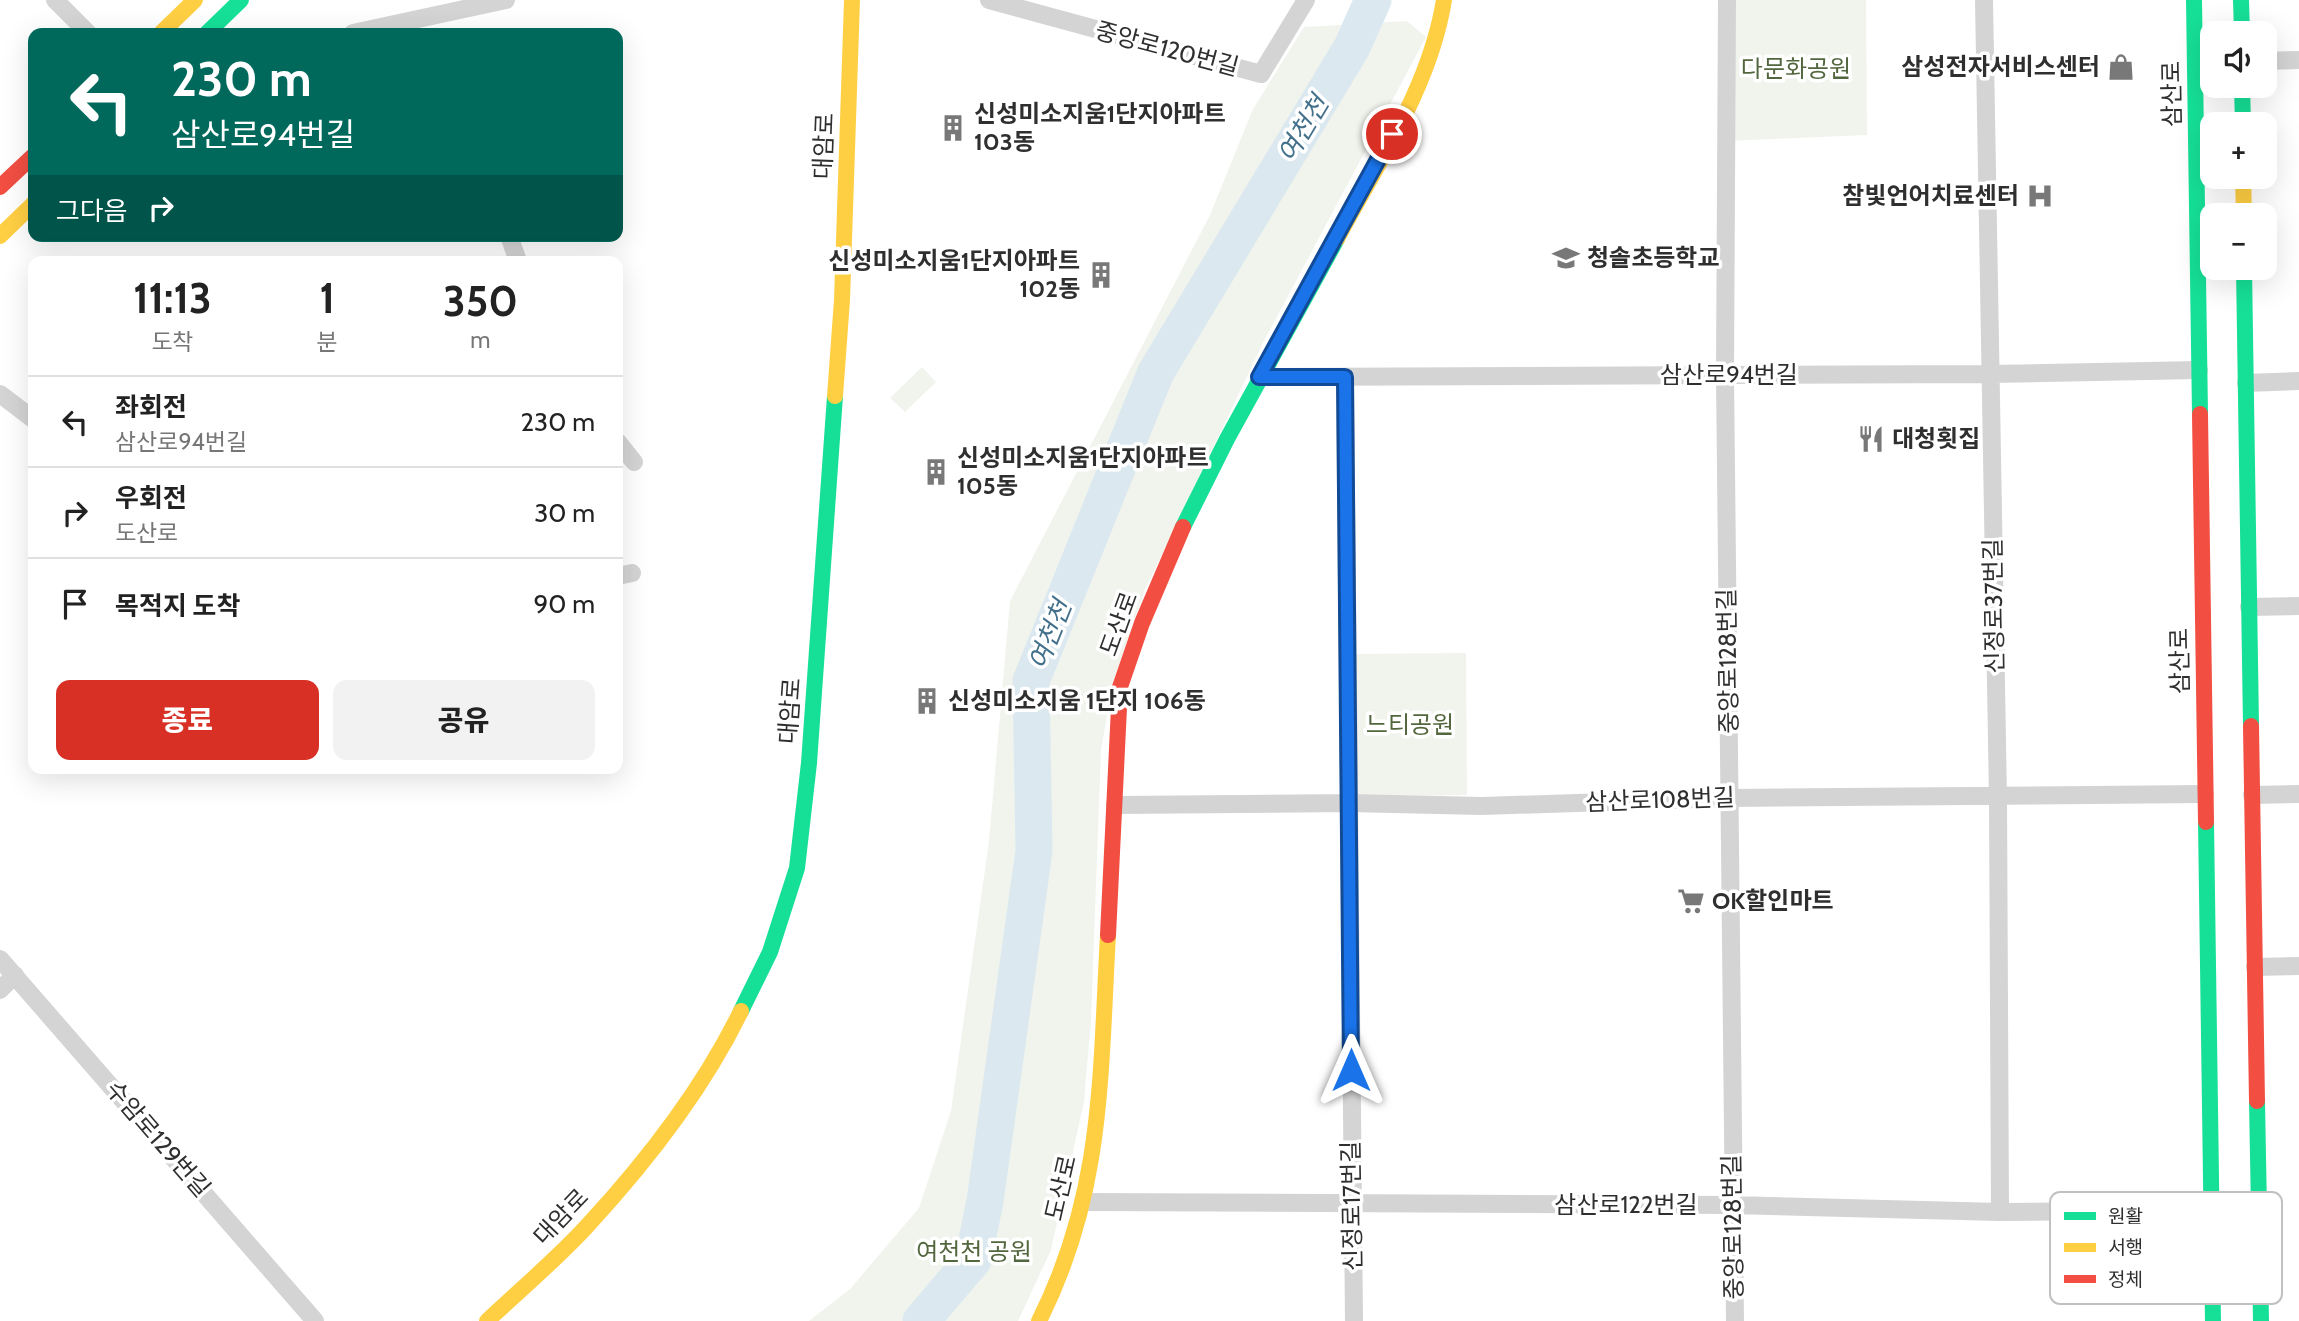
<!DOCTYPE html>
<html lang="ko">
<head>
<meta charset="utf-8">
<style>
  body { margin:0; font-family:Cabin,"Noto Sans KR",sans-serif; background:#f2f2f2; color:#222; height:100vh; display:flex; flex-direction:column; font-size:26px; white-space:nowrap }
  * { box-sizing:border-box; margin:0 }
  p { font-size:23px; color:#767676 }
  .icon { flex:none; width:38px; height:38px; fill:none; stroke:currentColor; stroke-width:2; stroke-linecap:round; stroke-linejoin:round }
  .map { position:relative; flex:1; overflow:hidden }
  .sheet { position:absolute; left:28px; top:256px; width:595px; height:518px; display:flex; flex-direction:column; background:#fff; border-radius:14px; box-shadow:0 7px 28px #0002 }
  .sheet>* { flex:none }
  .banner { position:absolute; left:28px; top:28px; width:595px; height:214px; border-radius:14px; box-shadow:0 7px 28px #0002; background:#00695c; color:#fff; overflow:hidden }
  .fabs { position:absolute; left:2200px; top:21px; display:grid; gap:14px }
  .fabs a { display:grid; place-items:center; width:77px; height:77px; border-radius:14px; background:#fff; box-shadow:0 7px 28px #0002; font-size:35px }
  .pin { position:absolute; display:grid; place-items:center; width:60px; height:60px; color:#fff; margin:-30px; border:4px solid #fff; border-radius:50%; box-shadow:0 2px 7px #0007 }
  .me { position:absolute; width:77px; margin:-38px; rotate:0deg; stroke-linejoin:round; filter:drop-shadow(0 0 5px #0008) }
  .turn { display:flex; align-items:center; gap:24px; height:147px; padding:0 28px; font-size:32px }
  .turn .icon { width:91px; height:91px; stroke-width:2.5 }
  .turn b { display:block; font-size:49px; line-height:60px }
  .then { display:flex; align-items:center; height:66px; padding:0 28px; background:#0003; gap:14px; font-size:26px }
  .eta { display:flex; justify-content:space-evenly; align-items:center; height:119px; text-align:center }
  .eta b { font-size:42px; font-weight:800; line-height:49px }
  .cta { display:flex; gap:14px; margin-top:auto; padding:14px 28px }
  .cta a { flex:1; height:80px; border-radius:14px; background:#d93025; color:#fff; font-size:28px; font-weight:800; line-height:80px; text-align:center }
  .cta a+a { background:#f2f2f2; color:#222 }
  ul { padding:0; list-style:none }
  li { display:flex; align-items:center; gap:21px; height:91px; padding:0 28px; border-top:2px solid #e0e0e0 }
  li div { flex:1 }
  li b { display:block; font-size:26px }
  li em { font-style:normal }
  .map>svg:first-child { display:block }
</style>
</head>
<body>
<div class="map">
<svg width="2299" height="1321" viewBox="0 0 2299 1321">
  <rect width="100%" height="100%" fill="#fff"/>
  <path fill="#f1f4ed" d="M 1727,0 L 1866,0 L 1867,135 L 1727,141 Z
    M 1407,21 L 1426,37 L 1263,343 L 1144,592 L 1113,682 L 1101,750 L 1091,1020 L 1084,1102 L 1051,1250 L 1018,1321 L 809,1321 L 850,1289 L 919,1208 L 951,1111 L 989,841 L 1010,601 L 1210,215 L 1253,109 L 1304,27 Z
    M 922,367 L 936,382 L 905,412 L 890,398 Z
    M 1466,653 L 1467,795 L 1355,796 L 1354,654 Z"/>
  <g fill="none" stroke-linecap="round" stroke-linejoin="round">
    <path stroke="#dbe8f0" stroke-width="37" d="M 921,1321 L 973,1260 L 985,1201 L 1034,851 L 1031,681 L 1156,372 L 1352,47 L 1373,0"/>
    <path stroke="#d4d4d4" stroke-width="18" d="M 55,0 L 88,33
      M 989,0 L 1261,74 L 1306,0
      M 1727,0 L 1725,375 L 1735,1321
      M 1984,0 L 1998,798 L 2000,1212
      M 353,33 L 506,0
      M 2264,61 L 2299,60
      M 509,236 L 518,261
      M 1259,377 L 1990,374 L 2199,370
      M 1345,377 L 1354,1321
      M 2246,383 L 2299,381
      M 0,394 L 33,419
      M 618,442 L 634,462
      M 618,576 L 632,573
      M 2249,607 L 2299,606
      M 2252,795 L 2299,794
      M 1115,805 L 1349,803 L 1482,806 L 1729,798 L 2205,794
      M 0,959 L 315,1321
      M 2255,967 L 2299,966
      M 0,990 L 15,975
      M 1083,1202 L 1733,1205 L 2000,1212 L 2211,1210"/>
    <path stroke="#16e098" stroke-width="16" d="M 2194,0 L 2200,414
      M 2241,0 L 2242,33
      M 207,33 L 241,0
      M 2242,86 L 2243,124
      M 2244,268 L 2251,726
      M 1183,527 L 1227,439 L 1337,239
      M 2206,822 L 2213,1321
      M 741,1011 L 770,952 L 797,868 L 809,763 L 835,396
      M 2257,1101 L 2261,1321"/>
    <path stroke="#ffcf43" stroke-width="16" d="M 161,33 L 195,0
      M 2243,177 L 2244,215
      M 0,236 L 33,204
      M 1337,239 C 1378,162 1430,87 1444,0
      M 835,396 L 842,300 L 852,0
      M 487,1321 C 521,1289 557,1259 588,1225 C 647,1161 703,1089 741,1011
      M 1039,1321 C 1104,1192 1100,1075 1108,935"/>
    <path stroke="#f24e42" stroke-width="16" d="M 0,187 L 33,156
      M 2200,414 L 2206,822
      M 2251,726 L 2257,1101
      M 1108,935 L 1120,687 L 1142,623 L 1183,527"/>
  </g>
  <g fill="none" stroke-linecap="round" stroke-linejoin="round">
    <defs>
      <path id="route" d="M 1351,1070 L 1345,377 L 1259,377 L 1392,134"/>
    </defs>
    <use href="#route" stroke="#114b97" stroke-width="18"/>
    <use href="#route" stroke="#1a73e8" stroke-width="12"/>
  </g>
  <defs>
    <symbol id="shop-bare" viewBox="-9 -9 18 18"><path d="M-5-2.5h2.3a2.7 3.5 0 0 1 5.4 0H5L5.5 6h-11ZM-1.5-2.5h3a1.5 2.3 0 0 0-3 0Z" fill="#787878" stroke="#fff" stroke-width="2.5" paint-order="stroke"/></symbol>
    <symbol id="building-bare" viewBox="-9 -9 18 18"><path d="M-4-6H4V6H1V3H-1V6H-4ZM-2.5-4.3h1.7v1.8h-1.7ZM.8-4.3h1.7v1.8H.8ZM-2.5-1h1.7V.8h-1.7ZM.8-1h1.7V.8H.8Z" fill="#787878" stroke="#fff" stroke-width="2.5" paint-order="stroke"/></symbol>
    <symbol id="hospital-bare" viewBox="-9 -9 18 18"><path d="M-5-5h3v3.5h4V-5h3V5h-3V1.5h-4V5h-3Z" fill="#787878" stroke="#fff" stroke-width="2.5" paint-order="stroke"/></symbol>
    <symbol id="school-bare" viewBox="-9 -9 18 18"><path d="M0-5L7-2L0 1L-7-2ZM-4 1L0 2.5L4 1V4Q0 6-4 4Z" fill="#787878" stroke="#fff" stroke-width="2.5" paint-order="stroke"/></symbol>
    <symbol id="restaurant-bare" viewBox="-9 -9 18 18"><path d="M-5-6h1v4h1v-4h1v4h1v-4h1v5L-1.5 .5V6h-2V.5L-5-1ZM5-6V6H3V1.5H1.5Q1.5-4 5-6Z" fill="#787878" stroke="#fff" stroke-width="2.5" paint-order="stroke"/></symbol>
    <symbol id="supermarket-bare" viewBox="-9 -9 18 18"><path d="M-6-5.5h2.5l.6 2H6L4.5 2H-2.5L-4.4-4H-6ZM-1.5 3.2a1.3 1.3 0 1 0 .1 0ZM3 3.2a1.3 1.3 0 1 0 .1 0Z" fill="#787878" stroke="#fff" stroke-width="2.5" paint-order="stroke"/></symbol>
  </defs>
  <g fill-rule="evenodd">
    <use href="#shop-bare" x="2102" y="48" width="38" height="38"/>
    <use href="#building-bare" x="934" y="109" width="38" height="38"/>
    <use href="#hospital-bare" x="2021" y="177" width="38" height="38"/>
    <use href="#school-bare" x="1547" y="239" width="38" height="38"/>
    <use href="#building-bare" x="1082" y="256" width="38" height="38"/>
    <use href="#restaurant-bare" x="1852" y="420" width="38" height="38"/>
    <use href="#building-bare" x="917" y="453" width="38" height="38"/>
    <use href="#building-bare" x="908" y="682" width="38" height="38"/>
    <use href="#supermarket-bare" x="1672" y="882" width="38" height="38"/>
  </g>
  <g text-anchor="middle" stroke-width="7" stroke-linejoin="round" paint-order="stroke">
    <g font-size="24" fill="#2f2f2f" stroke="#fff">
      <text transform="translate(1167 49) rotate(15)" y="8">중앙로120번길</text>
      <text transform="translate(2172 94) rotate(-91)" y="8">삼산로</text>
      <text transform="translate(824 146) rotate(-88)" y="8">대암로</text>
      <text x="1729" y="383">삼산로94번길</text>
      <text transform="translate(1994 606) rotate(-91)" y="8">신정로37번길</text>
      <text transform="translate(1119 624) rotate(-70)" y="8">도산로</text>
      <text transform="translate(1728 661) rotate(-91)" y="8">중앙로128번길</text>
      <text transform="translate(2180 661) rotate(-91)" y="8">삼산로</text>
      <text transform="translate(790 711) rotate(-86)" y="8">대암로</text>
      <text transform="translate(1660 800) rotate(-2)" y="8">삼산로108번길</text>
      <text transform="translate(158 1139) rotate(49)" y="8">수암로129번길</text>
      <text transform="translate(1061 1188) rotate(-77)" y="8">도산로</text>
      <text x="1626" y="1213">삼산로122번길</text>
      <text transform="translate(1352 1206) rotate(-91)" y="8">신정로17번길</text>
      <text transform="translate(561 1217) rotate(-46)" y="8">대암로</text>
      <text transform="translate(1733 1227) rotate(-91)" y="8">중앙로128번길</text>
    </g>
    <g font-size="24" font-weight="bold" fill="#2f2f2f" stroke="#fff" text-anchor="start">
      <text x="2100" y="75" text-anchor="end">삼성전자서비스센터</text>
      <text x="974" y="122">신성미소지움1단지아파트<tspan x="974" dy="28">103동</tspan></text>
      <text x="2019" y="204" text-anchor="end">참빛언어치료센터</text>
      <text x="1587" y="266">청솔초등학교</text>
      <text x="1080" y="269" text-anchor="end">신성미소지움1단지아파트<tspan x="1080" dy="28">102동</tspan></text>
      <text x="1892" y="447">대청횟집</text>
      <text x="957" y="466">신성미소지움1단지아파트<tspan x="957" dy="28">105동</tspan></text>
      <text x="948" y="709">신성미소지움 1단지 106동</text>
      <text x="1712" y="909">OK할인마트</text>
    </g>
    <g font-size="24" fill="#53673f" stroke="#fff">
      <text x="1796" y="77">다문화공원</text>
      <text x="1410" y="733">느티공원</text>
      <text x="974" y="1260">여천천 공원</text>
    </g>
    <g font-size="26" font-style="italic" fill="#43708b" stroke="#fff">
      <text transform="translate(1303 129) rotate(-59)" y="9">여천천</text>
      <text transform="translate(1050 635) rotate(-68)" y="9">여천천</text>
    </g>
  </g>
  <rect x="2050" y="1192" width="232" height="112" rx="10" fill="#fff" stroke="#c1c1c1" stroke-width="2"/>
  <rect x="2064" y="1212" width="32" height="8" fill="#16e098"/>
  <rect x="2064" y="1243" width="32" height="9" fill="#ffcf43"/>
  <rect x="2064" y="1275" width="32" height="8" fill="#f24e42"/>
  <g font-size="19" fill="#2f2f2f">
    <text x="2108" y="1223">원활</text>
    <text x="2108" y="1254">서행</text>
    <text x="2108" y="1286">정체</text>
  </g>
</svg>
<div class="fabs">
<a><svg class="icon" aria-label="sound" viewBox="0 0 24 24"><path d="M4 9h4l5-4v14l-5-4H4zM17 9q2 3 0 6"/></svg></a>
<a>+</a>
<a>−</a>
</div>
<div class="pin" style="left:1392px;top:134px;background:#d93025"><svg class="icon" aria-label="arrive" viewBox="0 0 24 24"><path d="M6 21V4h12l-3 4 3 4H6"/></svg></div>
<svg class="me" style="left:1351px;top:1070px" viewBox="-20 -20 40 40"><path d="M0-17L14 15 0 8-14 15z" fill="#1a73e8" stroke="#fff" stroke-width="4"/></svg>
<div class="banner">
<div class="turn"><svg class="icon" aria-label="left" viewBox="0 0 24 24"><path d="M17 20v-9H6M10 6l-5 5 5 5"/></svg><div><b>230 m</b>삼산로94번길</div></div>
<div class="then">그다음<svg class="icon" aria-label="right" viewBox="0 0 24 24"><path d="M7 20v-9h11M14 6l5 5-5 5"/></svg></div>
</div>
<section class="sheet">
<div class="eta">
<div><b>11:13</b><p>도착</p></div>
<div><b>1</b><p>분</p></div>
<div><b>350</b><p>m</p></div>
</div>
<ul>
<li><svg class="icon" aria-label="left" viewBox="0 0 24 24"><path d="M17 20v-9H6M10 6l-5 5 5 5"/></svg><div><b>좌회전</b><p>삼산로94번길</p></div><em>230 m</em></li>
<li><svg class="icon" aria-label="right" viewBox="0 0 24 24"><path d="M7 20v-9h11M14 6l5 5-5 5"/></svg><div><b>우회전</b><p>도산로</p></div><em>30 m</em></li>
<li><svg class="icon" aria-label="arrive" viewBox="0 0 24 24"><path d="M6 21V4h12l-3 4 3 4H6"/></svg><div><b>목적지 도착</b></div><em>90 m</em></li>
</ul>
<div class="cta"><a>종료</a><a>공유</a></div>
</section>
</div>
</body>
</html>
